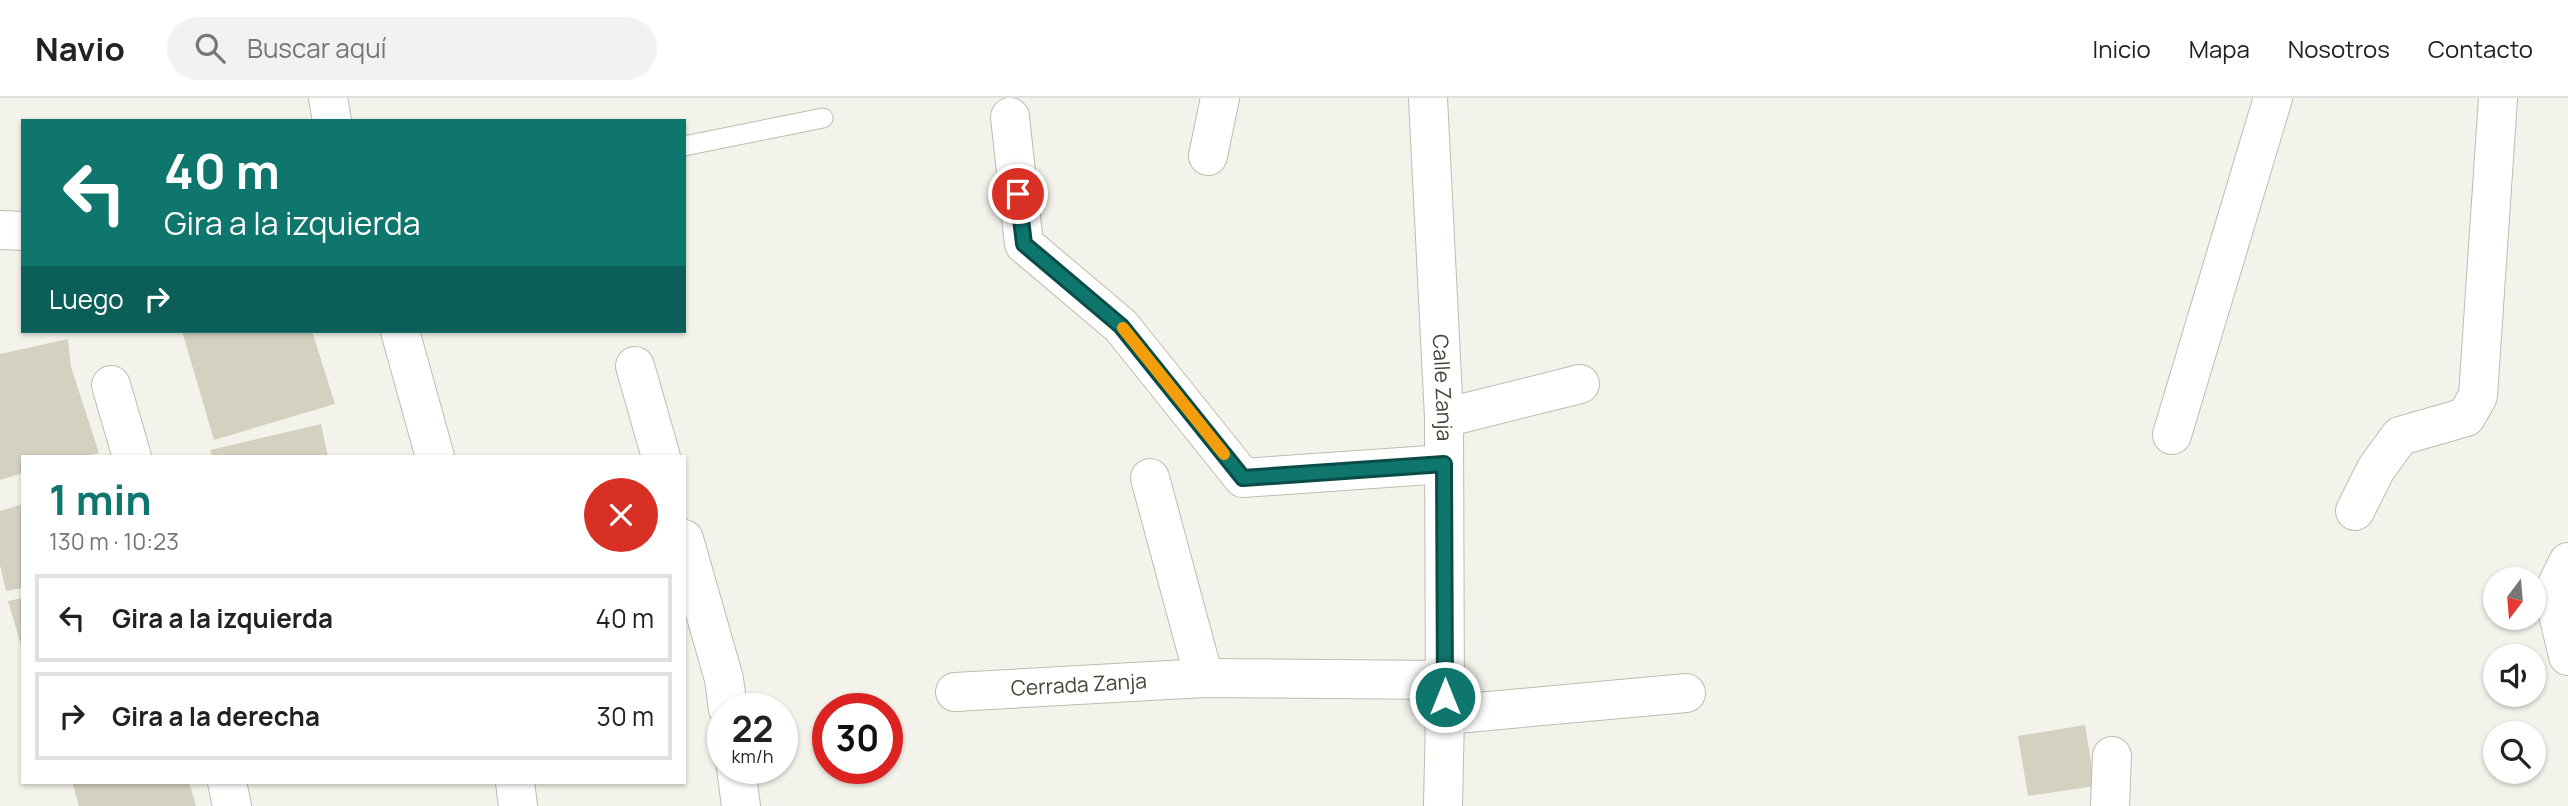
<!DOCTYPE html>
<html lang="es">
<head>
<meta charset="utf-8">
<style>
  body { margin:0; font-family:Manrope,sans-serif; background:#f2f2f2; color:#222; height:100vh; display:flex; flex-direction:column; font-size:26px; white-space:nowrap }
  * { box-sizing:border-box; margin:0 }
  p { font-size:23px; color:#767676 }
  .icon { flex:none; width:38px; height:38px; fill:none; stroke:currentColor; stroke-width:2; stroke-linecap:round; stroke-linejoin:round }
  .map { position:relative; flex:1; overflow:hidden }
  .panel { position:absolute; left:21px; top:357px; width:665px; height:329px; display:flex; flex-direction:column; background:#fff; border-radius:0px; box-shadow:0 2px 5px #0004 }
  .panel>* { flex:none }
  .hud { position:absolute; left:21px; top:21px; width:665px; height:214px; border-radius:0px; box-shadow:0 2px 5px #0004; background:#0f766e; color:#fff; overflow:hidden }
  .needle { width:46px; rotate:196deg }
  .tools { position:absolute; left:2483px; top:469px; display:grid; gap:14px }
  .tools a { display:grid; place-items:center; width:63px; height:63px; border-radius:50%; background:#fff; box-shadow:0 2px 5px #0004; font-size:35px }
  .speed { position:absolute; left:707px; top:595px; display:flex; gap:14px; font-size:35px; font-weight:700; text-align:center }
  .speed>* { display:grid; place-content:center; width:91px; height:91px; border-radius:50%; background:#fff; box-shadow:0 2px 5px #0004; line-height:1 }
  .speed small { font-size:18px; font-weight:400 }
  .speed .limit { border:10px solid #d22; background:#fff; color:#111 }
  .pin { position:absolute; display:grid; place-items:center; width:60px; height:60px; color:#fff; margin:-30px; border:4px solid #fff; border-radius:50%; box-shadow:0 2px 7px #0007 }
  .me { position:absolute; width:77px; margin:-38px; rotate:0deg; stroke-linejoin:round; filter:drop-shadow(0 0 5px #0008) }
  .turn { display:flex; align-items:center; gap:24px; height:147px; padding:0 28px; font-size:32px }
  .turn .icon { width:91px; height:91px; stroke-width:2.5 }
  .turn b { display:block; font-size:49px; line-height:60px }
  .then { display:flex; align-items:center; height:66px; padding:0 28px; background:#0003; gap:14px; font-size:26px }
  .round { display:grid; place-items:center; flex:none; width:74px; height:74px; border-radius:37px; background:#f2f2f2 }
  .head { display:flex; align-items:center; justify-content:space-between; height:119px; padding:0 28px }
  h1 { font-size:42px; font-weight:700; line-height:52px; color:#0f766e }
  ul { padding:0; list-style:none }
  li { display:flex; align-items:center; gap:21px; height:88px; margin:0 14px 10px; padding:0 14px; border:4px solid #e0e0e0; border-radius:0px }
  li div { flex:1 }
  li b { display:block; font-size:26px }
  li em { font-style:normal }
  header { display:flex; align-items:center; gap:42px; box-sizing:border-box; height:98px; padding:0 35px; background:#fff; border-bottom:2px solid #e0e0e0 }
  header strong { font-size:33px }
  nav { display:flex; gap:38px; margin-inline-start:auto; font-size:24px }
  .search { width:490px; height:63px; background:#f2f2f2; display:flex; align-items:center; gap:18px; box-sizing:border-box; padding:0 24px; border-radius:38px; color:#767676; font-size:26px }
  .map>svg:first-child { display:block }
</style>
</head>
<body>
<header>
<strong>Navio</strong>
<div class="search"><svg class="icon" aria-label="search" viewBox="0 0 24 24"><circle cx="10" cy="10" r="6"/><path d="M15 15l6 6"/></svg>Buscar aquí</div>
<nav><a>Inicio</a><a>Mapa</a><a>Nosotros</a><a>Contacto</a></nav>
</header>
<div class="map">
<svg width="2568" height="708" viewBox="0 0 2568 708">
  <rect width="100%" height="100%" fill="#f4f3eb"/>
  <path fill="#d5d1c1" d="M 182,233 L 312,233 L 335,306 L 214,342 Z
    M 68,241 L 71,269 L 99,355 L 79,359 L 23,359 L 23,375 L 0,382 L 0,256 Z
    M 321,326 L 328,359 L 213,359 L 210,352 Z
    M 23,406 L 23,490 L 6,493 L 0,467 L 0,413 Z
    M 23,500 L 23,551 L 22,551 L 8,503 Z
    M 2085,627 L 2095,688 L 2028,698 L 2018,638 Z
    M 72,684 L 189,684 L 196,708 L 79,708 Z"/>
  <g fill="none" stroke-linecap="round" stroke-linejoin="round">
    <defs>
      <path id="service" d="M 684,48 L 823,20"/>
      <g id="minor">
        <path d="M 328,0 L 332,23"/>
        <path id="s1" d="M 1428,0 L 1444,320 L 1445,617 L 1443,708"/>
        <path d="M 1010,19 L 1024,146 L 1121,228 L 1243,380 L 1444,366"/>
        <path d="M 1208,58 L 1220,0"/>
        <path d="M 400,233 L 435,359"/>
        <path d="M 635,268 L 661,359"/>
        <path d="M 111,287 L 132,359"/>
        <path d="M 1444,320 L 1580,286"/>
        <path d="M 2172,337 L 2273,0"/>
        <path d="M 1150,380 L 1204,580"/>
        <path d="M 2355,413 L 2376,371 L 2400,338 L 2466,319 L 2478,298 L 2498,0"/>
        <path d="M 684,441 L 724,581 L 728,611"/>
        <path d="M 2568,464 L 2553,495 L 2568,558"/>
        <path id="s2" d="M 955,594 L 1204,580 L 1445,582"/>
        <path d="M 1445,617 L 1686,595"/>
        <path d="M 736,670 L 741,708"/>
        <path d="M 227,684 L 232,708"/>
        <path d="M 515,684 L 518,708"/>
        <path d="M 2110,708 L 2112,658"/>
      </g>
      <path id="tertiary" d="M 0,132 L 23,133"/>
    </defs>
    <use href="#service" stroke="#bfbcae" stroke-width="21"/>
    <use href="#minor" stroke="#bfbcae" stroke-width="40"/>
    <use href="#tertiary" stroke="#bfbcae" stroke-width="40"/>
    <use href="#service" stroke="#fff" stroke-width="19"/>
    <use href="#minor" stroke="#fff" stroke-width="38"/>
    <use href="#tertiary" stroke="#fff" stroke-width="38"/>
  </g>
  <g fill="none" stroke-linecap="round" stroke-linejoin="round">
    <defs>
      <path id="route" d="M 1018,96 L 1024,146 L 1121,228 L 1243,380 L 1444,366 L 1445,599"/>
    </defs>
    <use href="#route" stroke="#0a4d48" stroke-width="18"/>
    <use href="#route" stroke="#0f766e" stroke-width="12"/>
    <path stroke="#f59e0b" stroke-width="12" d="M 1123,230 L 1224,356"/>
  </g>
  <g text-anchor="middle" stroke-width="5" stroke-linejoin="round" paint-order="stroke">
    <g font-size="21" fill="#484539" stroke="#fff">
      <text dy="7" stroke="none"><textPath href="#s1" startOffset="290">Calle Zanja</textPath></text>
      <text dy="7" stroke="none"><textPath href="#s2" startOffset="124">Cerrada Zanja</textPath></text>
    </g>
  </g>
</svg>
<div class="tools">
<a><svg class="needle" viewBox="-14 -14 28 28"><path d="M0-13l5 13h-10z" fill="#e53935"/><path d="M0 13l5-13h-10z" fill="#767676"/></svg></a>
<a><svg class="icon" aria-label="sound" viewBox="0 0 24 24"><path d="M4 9h4l5-4v14l-5-4H4zM17 9q2 3 0 6"/></svg></a>
<a><svg class="icon" aria-label="search" viewBox="0 0 24 24"><circle cx="10" cy="10" r="6"/><path d="M15 15l6 6"/></svg></a>
</div>
<div class="speed"><div>22<small>km/h</small></div><div class="limit">30</div></div>
<div class="pin" style="left:1018px;top:96px;background:#d93025"><svg class="icon" aria-label="arrive" viewBox="0 0 24 24"><path d="M6 21V4h12l-3 4 3 4H6"/></svg></div>
<svg class="me" style="left:1445px;top:599px" viewBox="-20 -20 40 40"><circle r="17" fill="#0f766e" stroke="#fff" stroke-width="3"/><path d="M0-11L8 9 0 5-8 9z" fill="#fff"/></svg>
<div class="hud">
<div class="turn"><svg class="icon" aria-label="left" viewBox="0 0 24 24"><path d="M17 20v-9H6M10 6l-5 5 5 5"/></svg><div><b>40 m</b>Gira a la izquierda</div></div>
<div class="then">Luego<svg class="icon" aria-label="right" viewBox="0 0 24 24"><path d="M7 20v-9h11M14 6l5 5-5 5"/></svg></div>
</div>
<section class="panel">
<div class="head"><div><h1>1 min</h1><p>130 m · 10:23</p></div><a class="round" style="background:#d93025;color:#fff"><svg class="icon" aria-label="close" viewBox="0 0 24 24"><path d="M6 6l12 12M18 6L6 18"/></svg></a></div>
<ul>
<li><svg class="icon" aria-label="left" viewBox="0 0 24 24"><path d="M17 20v-9H6M10 6l-5 5 5 5"/></svg><div><b>Gira a la izquierda</b></div><em>40 m</em></li>
<li><svg class="icon" aria-label="right" viewBox="0 0 24 24"><path d="M7 20v-9h11M14 6l5 5-5 5"/></svg><div><b>Gira a la derecha</b></div><em>30 m</em></li>
</ul>
</section>
</div>
</body>
</html>
